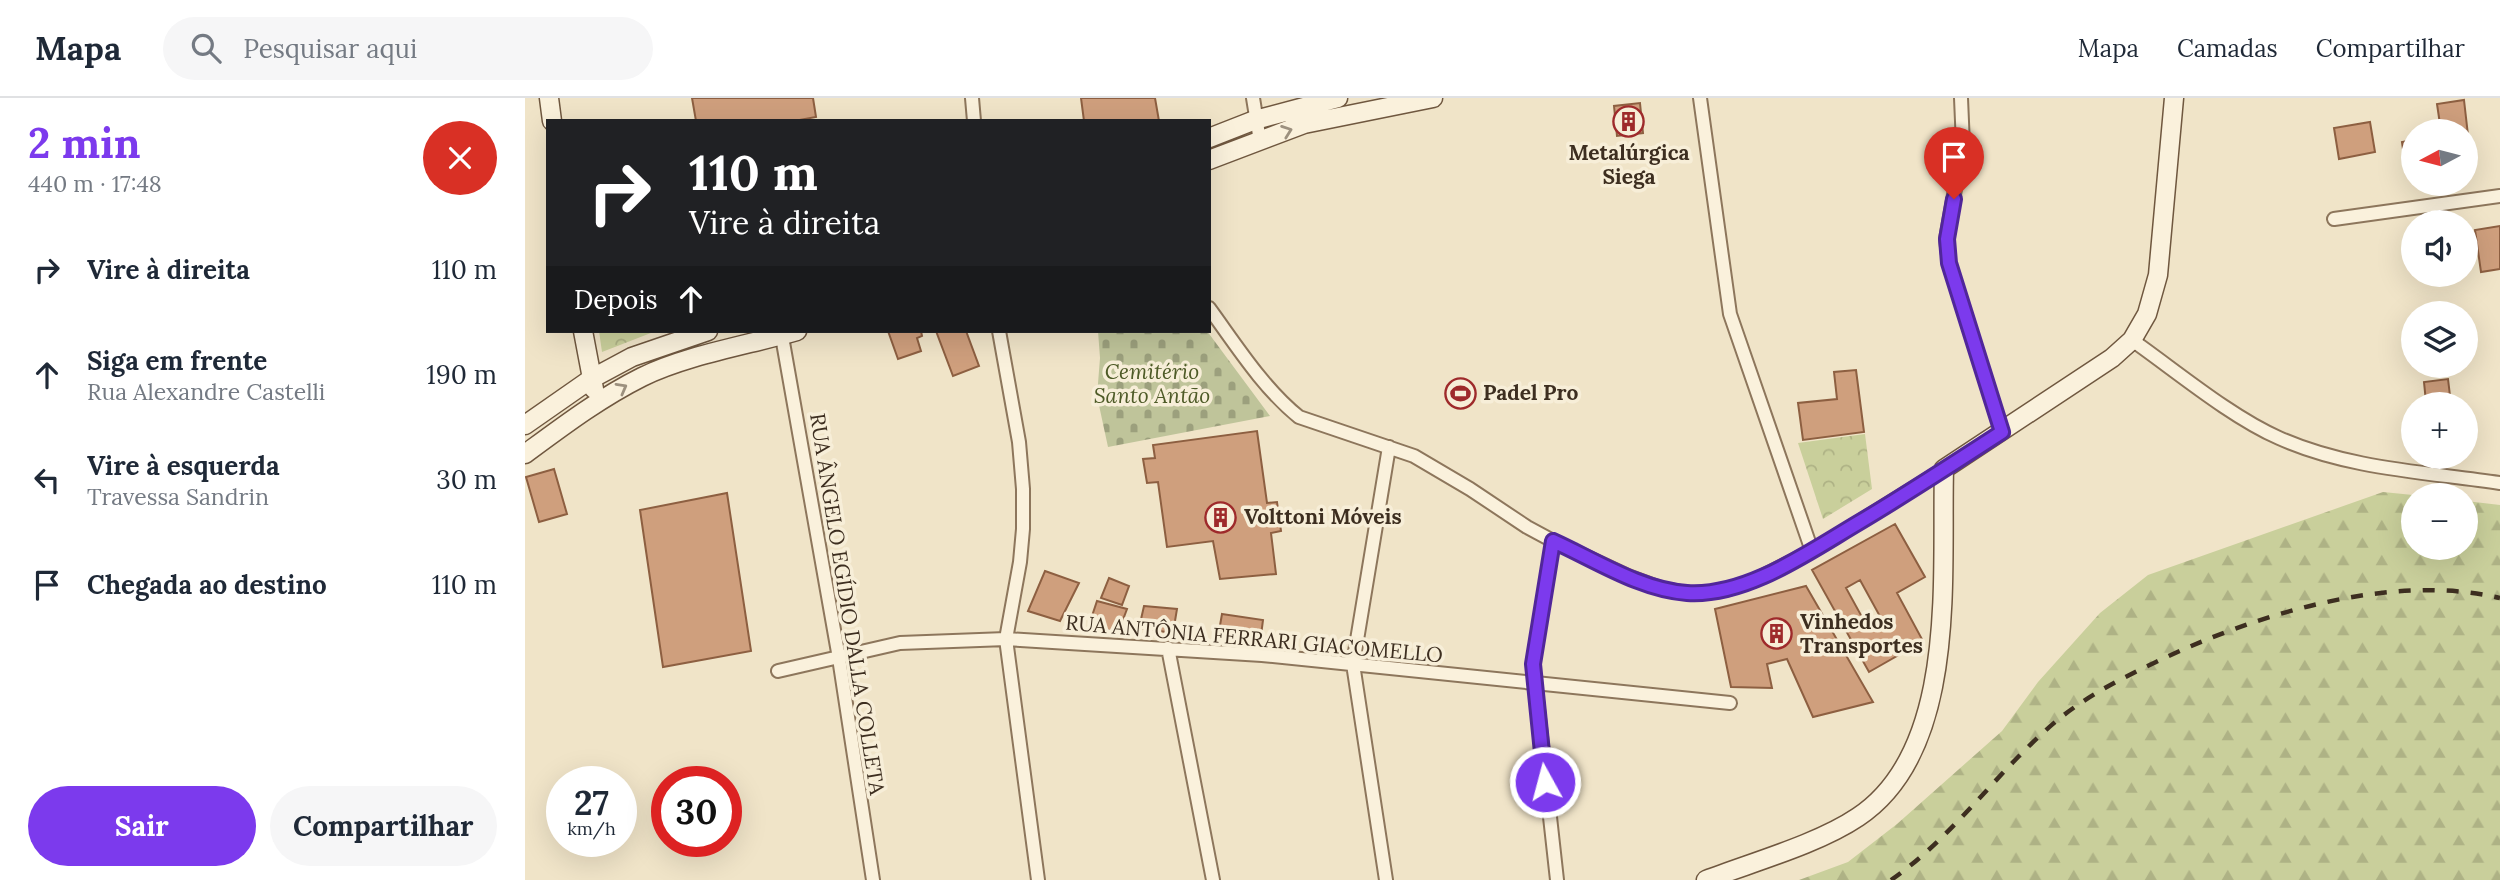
<!DOCTYPE html>
<html lang="pt">
<head>
<meta charset="utf-8">
<style>
  body { margin:0; font-family:Lora,serif; background:#f6f6f7; color:#1f2937; height:100vh; display:flex; flex-direction:column; font-size:26px; white-space:nowrap }
  * { box-sizing:border-box; margin:0 }
  p { font-size:23px; color:#747a83 }
  .icon { flex:none; width:38px; height:38px; fill:none; stroke:currentColor; stroke-width:2; stroke-linecap:round; stroke-linejoin:round }
  .map { position:relative; flex:1; overflow:hidden }
  .panel { display:flex; flex-direction:column; background:#fff; width:525px }
  .panel>* { flex:none }
  .top-card { position:absolute; left:21px; top:21px; width:665px; height:214px; border-radius:0px; box-shadow:0 7px 28px #0002; background:#202124; color:#fff; overflow:hidden }
  .needle { width:46px; rotate:263deg }
  .controls { position:absolute; left:1876px; top:21px; display:grid; gap:14px }
  .controls a { display:grid; place-items:center; width:77px; height:77px; border-radius:50%; background:#fff; box-shadow:0 7px 28px #0002; font-size:35px }
  .speed { position:absolute; left:21px; top:668px; display:flex; gap:14px; font-size:35px; font-weight:700; text-align:center }
  .speed>* { display:grid; place-content:center; width:91px; height:91px; border-radius:50%; background:#fff; box-shadow:0 7px 28px #0002; line-height:1 }
  .speed small { font-size:18px; font-weight:400 }
  .speed .limit { border:10px solid #d22; background:#fff; color:#111 }
  .pin { position:absolute; display:grid; place-items:center; width:60px; height:60px; color:#fff; margin:-72px -30px; border-radius:50% 50% 50% 0; rotate:-45deg; box-shadow:0 0 7px #0007 }
  .pin .icon { rotate:45deg }
  .me { position:absolute; width:77px; margin:-38px; rotate:353deg; stroke-linejoin:round; filter:drop-shadow(0 0 5px #0008) }
  .turn { display:flex; align-items:center; gap:24px; height:147px; padding:0 28px; font-size:32px }
  .turn .icon { width:91px; height:91px; stroke-width:2.5 }
  .turn b { display:block; font-size:49px; line-height:60px }
  .then { display:flex; align-items:center; height:66px; padding:0 28px; background:#0003; gap:14px; font-size:26px }
  .round { display:grid; place-items:center; flex:none; width:74px; height:74px; border-radius:37px; background:#f6f6f7 }
  .overview { display:flex; align-items:center; justify-content:space-between; height:119px; padding:0 28px }
  h1 { font-size:42px; font-weight:700; line-height:52px; color:#7c3aed }
  .cta { display:flex; gap:14px; margin-top:auto; padding:14px 28px }
  .cta a { flex:1; height:80px; border-radius:42px; background:#7c3aed; color:#fff; font-size:28px; font-weight:700; line-height:80px; text-align:center }
  .cta a+a { background:#f6f6f7; color:#1f2937 }
  ul { padding:0; list-style:none }
  li { display:flex; align-items:center; gap:21px; height:105px; padding:0 28px }
  li div { flex:1 }
  li b { display:block; font-size:26px }
  li em { font-style:normal }
  header { display:flex; align-items:center; gap:42px; box-sizing:border-box; height:98px; padding:0 35px; background:#fff; border-bottom:2px solid #e0e1e3 }
  header strong { font-size:33px }
  nav { display:flex; gap:38px; margin-inline-start:auto; font-size:24px }
  .search { width:490px; height:63px; background:#f6f6f7; display:flex; align-items:center; gap:18px; box-sizing:border-box; padding:0 24px; border-radius:38px; color:#747a83; font-size:26px }
  main { display:flex; flex:1; min-height:0 }
  .map>svg:first-child { display:block }
</style>
</head>
<body>
<header>
<strong>Mapa</strong>
<div class="search"><svg class="icon" aria-label="search" viewBox="0 0 24 24"><circle cx="10" cy="10" r="6"/><path d="M15 15l6 6"/></svg>Pesquisar aqui</div>
<nav><a>Mapa</a><a>Camadas</a><a>Compartilhar</a></nav>
</header>
<main>
<section class="panel">
<div class="overview"><div><h1>2 min</h1><p>440 m · 17:48</p></div><a class="round" style="background:#d93025;color:#fff"><svg class="icon" aria-label="close" viewBox="0 0 24 24"><path d="M6 6l12 12M18 6L6 18"/></svg></a></div>
<ul>
<li><svg class="icon" aria-label="right" viewBox="0 0 24 24"><path d="M7 20v-9h11M14 6l5 5-5 5"/></svg><div><b>Vire à direita</b></div><em>110 m</em></li>
<li><svg class="icon" aria-label="ahead" viewBox="0 0 24 24"><path d="M12 20V5M6 11l6-6 6 6"/></svg><div><b>Siga em frente</b><p>Rua Alexandre Castelli</p></div><em>190 m</em></li>
<li><svg class="icon" aria-label="left" viewBox="0 0 24 24"><path d="M17 20v-9H6M10 6l-5 5 5 5"/></svg><div><b>Vire à esquerda</b><p>Travessa Sandrin</p></div><em>30 m</em></li>
<li><svg class="icon" aria-label="arrive" viewBox="0 0 24 24"><path d="M6 21V4h12l-3 4 3 4H6"/></svg><div><b>Chegada ao destino</b></div><em>110 m</em></li>
</ul>
<div class="cta"><a>Sair</a><a>Compartilhar</a></div>
</section>
<div class="map">
<svg width="1975" height="782" viewBox="0 0 1975 782">
  <defs>
    <pattern id="forest-firs" width="22" height="20" patternUnits="userSpaceOnUse" patternTransform="scale(1.75)"><rect width="22" height="20" fill="#c9cf9b"/><path d="M5 1l3.5 6h-7zM16 11l3.5 6h-7z" fill="#aeb285"/></pattern>
    <pattern id="cemetery-stones" width="16" height="16" patternUnits="userSpaceOnUse" patternTransform="scale(1.75)"><rect width="16" height="16" fill="#bfc49a"/><path d="M2 7V4a2 2 0 0 1 4 0v3zM10 15v-3a2 2 0 0 1 4 0v3z" fill="#9ca07d"/></pattern>
    <pattern id="park-crowns" width="20" height="18" patternUnits="userSpaceOnUse" patternTransform="scale(1.75)"><rect width="20" height="18" fill="#c9cf9b"/><path d="M2 6a3 3 0 1 1 6 0M12 15a3 3 0 1 1 6 0" fill="none" stroke="#aeb285"/></pattern>
  </defs>
  <rect width="100%" height="100%" fill="#f0e4c8"/>
  <path fill="url(#forest-firs)" d="M 1858,394 L 1888,397 L 1888,450 L 1941,450 L 1941,403 L 1975,407 L 1975,782 L 1274,782 L 1323,764 L 1372,726 L 1477,633 L 1513,584 L 1575,515 L 1623,477 Z"/>
  <path fill="url(#cemetery-stones)" d="M 573,233 L 682,233 L 745,318 L 583,349 L 572,298 L 575,260 Z"/>
  <path fill="url(#park-crowns)" d="M 74,233 L 131,233 L 77,254 Z
    M 1340,336 L 1347,391 L 1298,421 L 1273,345 Z"/>
  <path fill="#cf9f7d" stroke="#8d5f41" stroke-width="2" fill-rule="evenodd" d="M 167,0 L 288,0 L 291,19 L 269,23 L 171,23 Z
    M 556,0 L 630,0 L 634,23 L 559,23 Z
    M 1939,2 L 1944,46 L 1941,52 L 1941,33 L 1916,33 L 1912,6 Z
    M 1115,5 L 1118,35 L 1092,38 L 1089,8 Z
    M 1845,24 L 1850,54 L 1814,61 L 1809,30 Z
    M 1888,42 L 1888,72 L 1881,73 L 1877,44 Z
    M 1975,128 L 1975,171 L 1956,174 L 1950,132 Z
    M 363,233 L 396,233 L 397,238 L 392,240 L 396,253 L 373,261 Z
    M 411,233 L 441,233 L 454,268 L 428,278 Z
    M 1331,272 L 1339,334 L 1278,342 L 1273,305 L 1312,301 L 1309,274 Z
    M 1923,281 L 1926,306 L 1897,306 L 1901,304 L 1899,284 Z
    M 732,333 L 742,405 L 752,404 L 756,433 L 746,435 L 751,476 L 695,481 L 688,443 L 642,449 L 633,384 L 622,385 L 618,361 L 630,360 L 628,347 Z
    M 29,371 L 42,416 L 14,424 L 1,379 Z
    M 202,395 L 226,553 L 138,569 L 115,412 Z
    M 1370,426 L 1400,479 L 1372,495 L 1398,543 L 1344,574 L 1287,472 ZM 1335,482 L 1357,522 L 1343,530 L 1321,490 Z
    M 520,473 L 554,485 L 535,523 L 503,513 Z
    M 584,480 L 604,488 L 597,507 L 576,500 Z
    M 1281,488 L 1348,604 L 1288,619 L 1262,561 L 1242,566 L 1247,590 L 1206,589 L 1190,511 Z
    M 572,503 L 602,511 L 593,535 L 564,527 Z
    M 619,508 L 652,511 L 648,535 L 614,530 Z
    M 697,516 L 738,522 L 735,545 L 693,539 Z"/>
  <g fill="none" stroke-linecap="round" stroke-linejoin="round">
    <defs>
      <path id="street" d="M 447,0 L 449,23
        M 728,0 L 735,43
        M 1175,0 L 1205,216 L 1287,453
        M 1436,0 L 1438,47 L 1421,141 L 1424,165 L 1477,334
        M 1809,121 L 1975,98
        M 684,210 C 711,247 738,290 774,319 L 889,358 L 945,391 L 1002,429 L 1028,443 L 1103,478 L 1138,491 L 1161,495 L 1181,495 L 1204,491 L 1228,483 L 1287,453 L 1419,371
        M 256,233 L 314,560 L 348,782
        M 474,233 L 494,344 L 498,391 L 498,431 L 495,464 L 481,541 L 513,782
        M 1607,242 C 1651,273 1706,319 1754,340 C 1823,371 1901,374 1975,385
        M 1028,443 L 1008,566 L 1032,782
        M 643,550 L 688,782
        M 253,573 L 375,545 L 481,541 L 737,557 L 1205,605
        M 861,782 L 828,566 L 864,349"/>
      <path id="secondary" d="M 24,0 L 27,23
        M 684,40 L 730,22 L 813,0
        M 684,62 L 779,26 L 908,0
        M 58,233 L 69,291
        M 0,327 L 66,281 L 107,259 L 183,233
        M 0,356 C 38,328 75,300 117,279 C 162,257 223,247 272,233
        M 1181,782 C 1228,764 1293,746 1333,719 C 1434,652 1416,477 1419,371 L 1587,260 L 1607,242 L 1622,216 L 1633,177 L 1649,0"/>
    </defs>
    <use href="#street" stroke="#8d765c" stroke-width="16"/>
    <use href="#secondary" stroke="#6f573f" stroke-width="21"/>
    <use href="#street" stroke="#faf1dc" stroke-width="12"/>
    <use href="#secondary" stroke="#faf1dc" stroke-width="18"/>
    <path stroke="#3d2e20" stroke-width="4.5" stroke-dasharray="12 12" stroke-linecap="butt" d="M 1366,782 C 1431,737 1474,670 1535,620 C 1564,597 1597,580 1631,564 C 1729,517 1866,474 1975,500"/>
  </g>
  <defs><path id="oneway-chevron" d="M-2-3.5L2.5 0L-2 3.5" fill="none" stroke-width="1.6" stroke-linecap="round" stroke-linejoin="round" transform="scale(1.75)"/></defs>
  <g stroke="#9c907e">
    <use href="#oneway-chevron" transform="translate(762 33) rotate(-20)"/>
    <use href="#oneway-chevron" transform="translate(97 290) rotate(-29)"/>
  </g>
  <g fill="none" stroke-linecap="round" stroke-linejoin="round">
    <defs>
      <path id="route" d="M 1020,684 L 1008,566 L 1028,443 C 1070,462 1116,492 1162,495 C 1221,499 1284,454 1333,425 C 1382,396 1429,365 1477,334 L 1424,165 L 1422,141 L 1429,101"/>
    </defs>
    <use href="#route" stroke="#51269a" stroke-width="18"/>
    <use href="#route" stroke="#7c3aed" stroke-width="12"/>
  </g>
  <defs>
    <symbol id="building-ring" viewBox="-11 -11 22 22"><circle r="9.5" fill="#f7eed8" stroke="#9e2a2b" stroke-width="1.5"/><path d="M-4-6H4V6H1V3H-1V6H-4ZM-2.5-4.3h1.7v1.8h-1.7ZM.8-4.3h1.7v1.8H.8ZM-2.5-1h1.7V.8h-1.7ZM.8-1h1.7V.8H.8Z" fill="#9e2a2b"/></symbol>
    <symbol id="stadium-ring" viewBox="-11 -11 22 22"><circle r="9.5" fill="#f7eed8" stroke="#9e2a2b" stroke-width="1.5"/><path d="M0-5a6.5 5 0 1 0 0 10a6.5 5 0 1 0 0-10ZM-3.5-1.8h7v3.6h-7Z" fill="#9e2a2b"/></symbol>
  </defs>
  <g fill-rule="evenodd">
    <use href="#building-ring" x="1086" y="6" width="35" height="35"/>
    <use href="#stadium-ring" x="918" y="278" width="35" height="35"/>
    <use href="#building-ring" x="678" y="402" width="35" height="35"/>
    <use href="#building-ring" x="1234" y="518" width="35" height="35"/>
  </g>
  <g text-anchor="middle" stroke-width="7" stroke-linejoin="round" paint-order="stroke">
    <g font-size="21" font-weight="bold" fill="#3d2e20" stroke="#f7eed8" text-anchor="start">
      <text x="1104" y="62" text-anchor="middle">Metalúrgica<tspan x="1104" dy="24">Siega</tspan></text>
      <text x="958" y="302">Padel Pro</text>
      <text x="719" y="426">Volttoni Móveis</text>
      <text x="1275" y="531">Vinhedos<tspan x="1275" dy="24">Transportes</tspan></text>
    </g>
    <g font-size="21" font-style="italic" fill="#4d5a26" stroke="#f7eed8">
      <text x="627" y="281">Cemitério<tspan x="627" dy="24">Santo Antão</tspan></text>
    </g>
    <g font-size="21" fill="#3d2e20" stroke="#f7eed8">
      <text transform="translate(322 506) rotate(81)" y="7">RUA ÂNGELO EGÍDIO DALLA COLLETA</text>
      <text transform="translate(729 541) rotate(5)" y="7">RUA ANTÔNIA FERRARI GIACOMELLO</text>
    </g>
  </g>
</svg>
<div class="controls">
<a><svg class="needle" viewBox="-14 -14 28 28"><path d="M0-13l5 13h-10z" fill="#e53935"/><path d="M0 13l5-13h-10z" fill="#747a83"/></svg></a>
<a><svg class="icon" aria-label="sound" viewBox="0 0 24 24"><path d="M4 9h4l5-4v14l-5-4H4zM17 9q2 3 0 6"/></svg></a>
<a><svg class="icon" aria-label="layers" viewBox="0 0 24 24"><path d="M12 4l9 5-9 5-9-5zM3 14l9 5 9-5"/></svg></a>
<a>+</a>
<a>−</a>
</div>
<div class="speed"><div>27<small>km/h</small></div><div class="limit">30</div></div>
<div class="pin" style="left:1429px;top:101px;background:#d93025"><svg class="icon" aria-label="arrive" viewBox="0 0 24 24"><path d="M6 21V4h12l-3 4 3 4H6"/></svg></div>
<svg class="me" style="left:1020px;top:684px" viewBox="-20 -20 40 40"><circle r="17" fill="#7c3aed" stroke="#fff" stroke-width="3"/><path d="M0-11L8 9 0 5-8 9z" fill="#fff"/></svg>
<div class="top-card">
<div class="turn"><svg class="icon" aria-label="right" viewBox="0 0 24 24"><path d="M7 20v-9h11M14 6l5 5-5 5"/></svg><div><b>110 m</b>Vire à direita</div></div>
<div class="then">Depois<svg class="icon" aria-label="ahead" viewBox="0 0 24 24"><path d="M12 20V5M6 11l6-6 6 6"/></svg></div>
</div>
</div>
</main>
</body>
</html>
